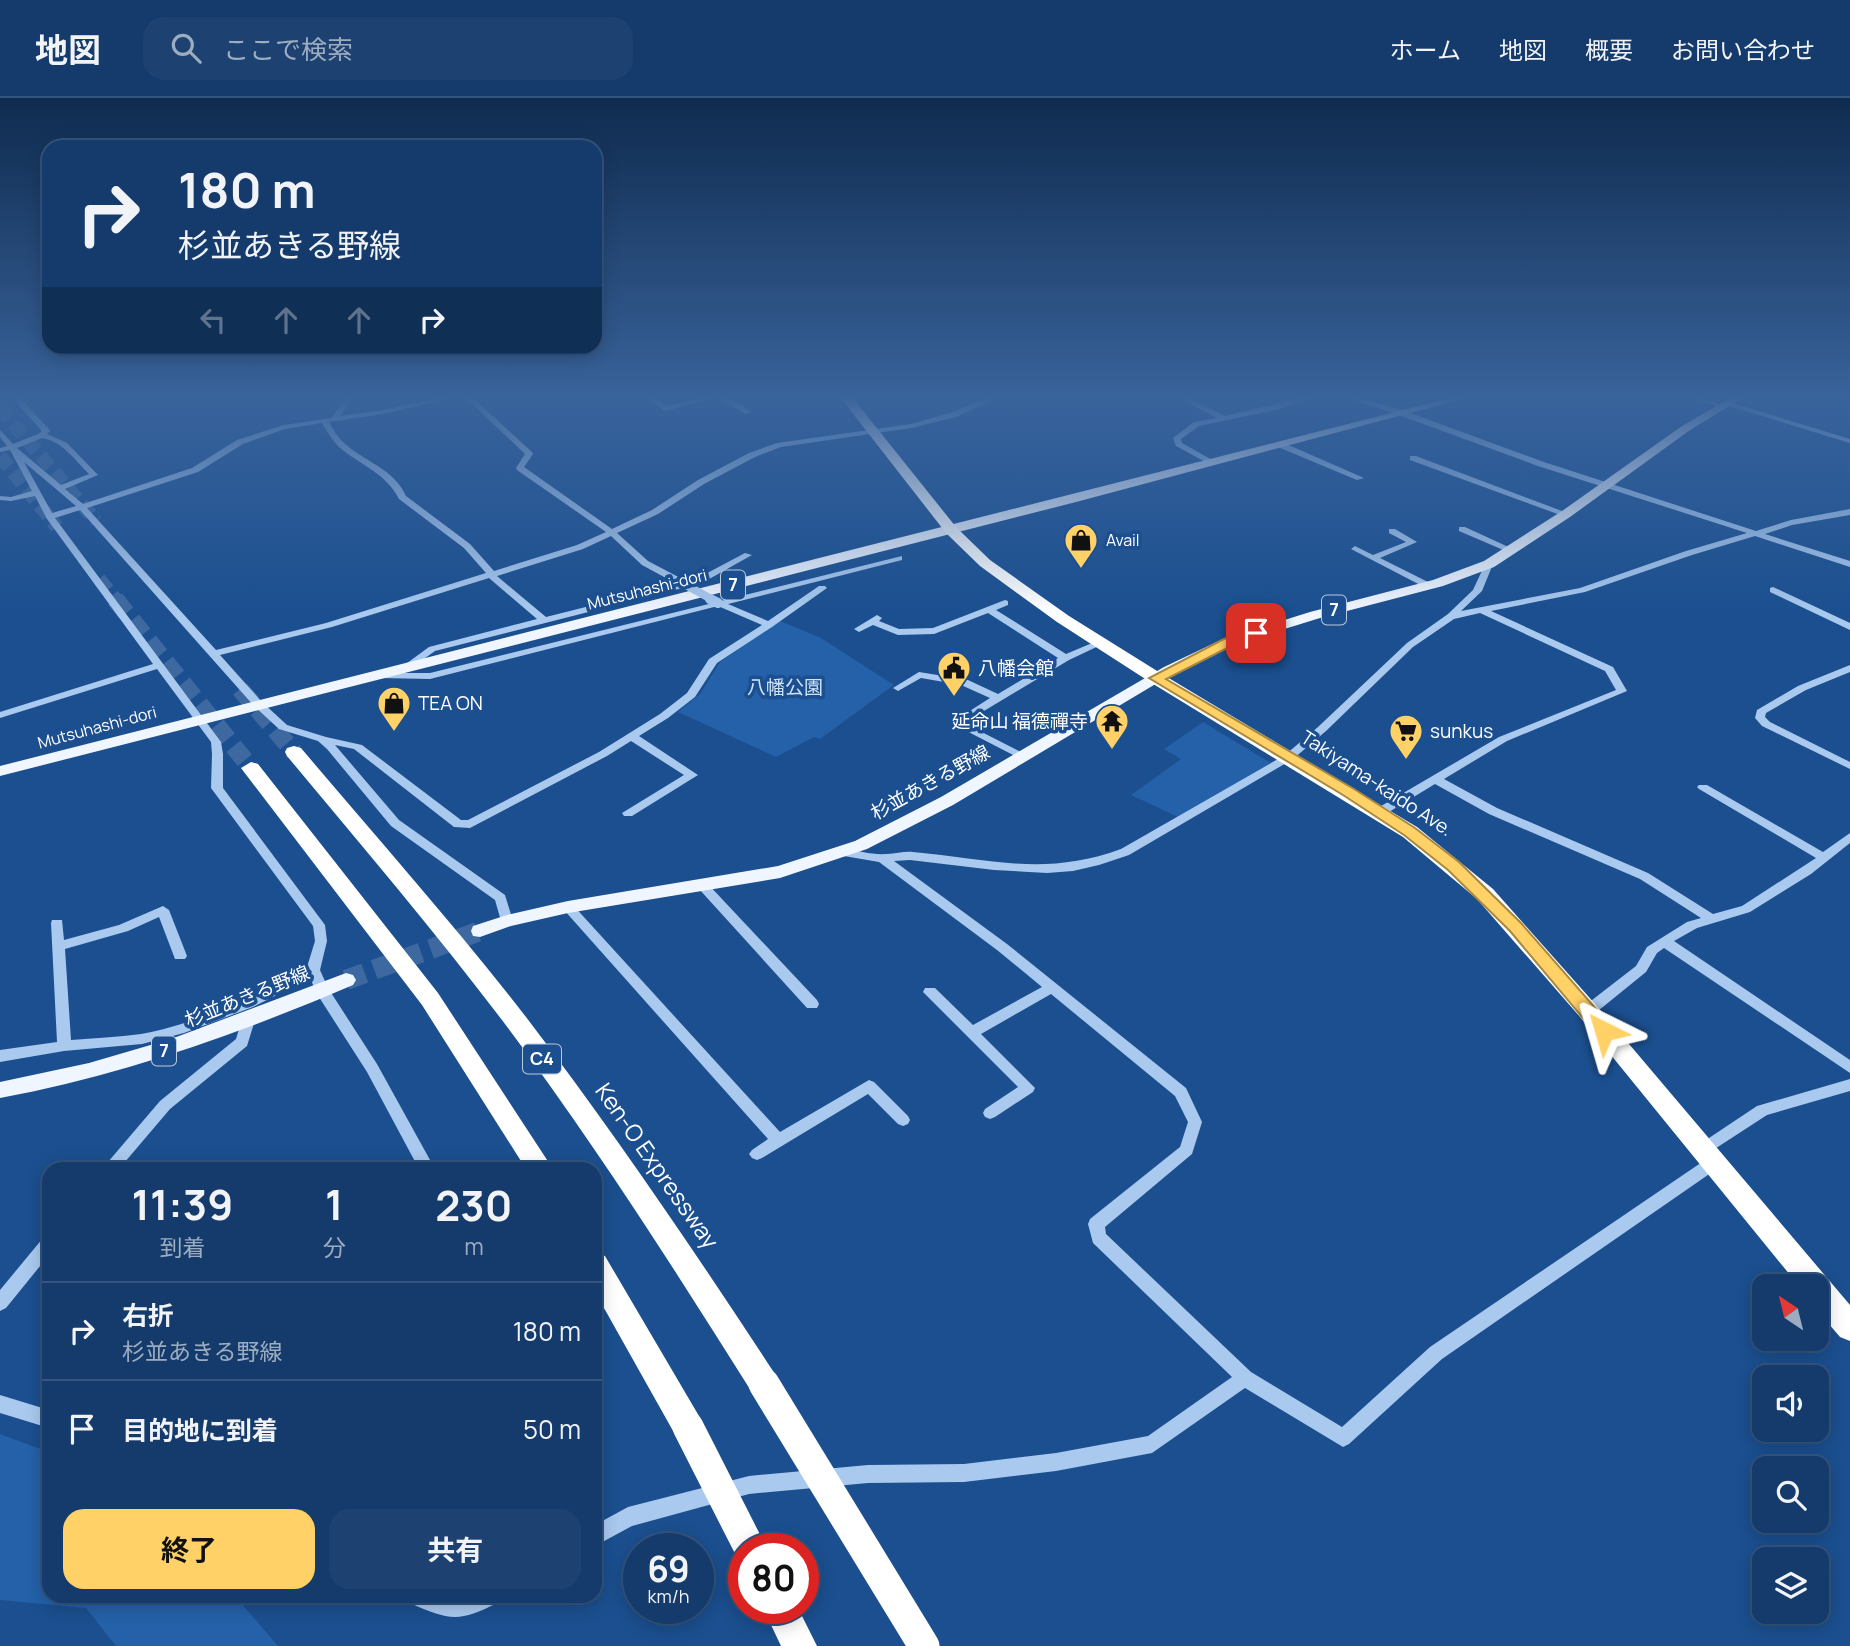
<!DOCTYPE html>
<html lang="ja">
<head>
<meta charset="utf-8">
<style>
  body { margin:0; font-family:Manrope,"Noto Sans JP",sans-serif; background:#1d4271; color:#f1f3f6; height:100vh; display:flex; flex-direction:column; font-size:26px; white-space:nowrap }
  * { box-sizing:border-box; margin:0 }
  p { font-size:23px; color:#9dadc1 }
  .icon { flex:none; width:38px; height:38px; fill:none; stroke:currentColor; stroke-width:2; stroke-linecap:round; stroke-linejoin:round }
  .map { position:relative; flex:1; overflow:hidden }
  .details { position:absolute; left:42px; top:1064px; width:560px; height:441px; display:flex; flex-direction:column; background:#143b6b; border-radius:21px; box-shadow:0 4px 18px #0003,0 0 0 2px #33557e }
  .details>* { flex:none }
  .top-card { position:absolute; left:42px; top:42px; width:560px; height:214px; border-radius:21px; box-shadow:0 4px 18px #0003,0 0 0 2px #33557e; background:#143b6b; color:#f1f3f6; overflow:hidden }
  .needle { width:46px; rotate:325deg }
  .tools { position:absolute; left:1752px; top:1176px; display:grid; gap:14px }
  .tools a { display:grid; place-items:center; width:77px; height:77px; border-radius:14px; background:#143b6b; box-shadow:0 4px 18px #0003,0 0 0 2px #33557e; font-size:35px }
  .speed { position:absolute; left:623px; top:1435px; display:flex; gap:14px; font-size:35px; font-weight:700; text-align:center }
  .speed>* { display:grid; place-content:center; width:91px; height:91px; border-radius:50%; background:#143b6b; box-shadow:0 4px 18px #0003,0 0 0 2px #33557e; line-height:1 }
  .speed small { font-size:18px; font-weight:400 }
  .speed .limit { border:10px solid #d22; background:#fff; color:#111 }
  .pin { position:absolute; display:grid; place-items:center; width:60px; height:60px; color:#fff; margin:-30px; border-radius:14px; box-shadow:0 4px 10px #0006 }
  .me { position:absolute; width:77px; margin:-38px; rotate:320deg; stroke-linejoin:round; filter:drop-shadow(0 0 5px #0008) }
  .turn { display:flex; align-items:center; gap:24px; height:147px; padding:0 21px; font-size:32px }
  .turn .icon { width:91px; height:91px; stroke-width:2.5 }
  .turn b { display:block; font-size:49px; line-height:60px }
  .lanes { display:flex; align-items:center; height:66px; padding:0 21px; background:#0003; justify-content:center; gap:35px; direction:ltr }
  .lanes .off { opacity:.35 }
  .eta { display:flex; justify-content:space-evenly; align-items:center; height:119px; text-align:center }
  .eta b { font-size:42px; font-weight:700; line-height:49px }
  .primary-button { display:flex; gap:14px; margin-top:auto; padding:14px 21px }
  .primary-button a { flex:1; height:80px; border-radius:21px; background:#ffd166; color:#111; font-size:28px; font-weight:700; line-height:80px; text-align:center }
  .primary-button a+a { background:#1d4271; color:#f1f3f6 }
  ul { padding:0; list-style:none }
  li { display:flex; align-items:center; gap:21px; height:98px; padding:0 21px; border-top:2px solid #33557e }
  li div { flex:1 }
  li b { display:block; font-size:26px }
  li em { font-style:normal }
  header { display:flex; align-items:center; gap:42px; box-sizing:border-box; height:98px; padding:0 35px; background:#143b6b; border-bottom:2px solid #33557e }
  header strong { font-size:33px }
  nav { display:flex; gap:38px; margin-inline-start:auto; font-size:24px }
  .search { width:490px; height:63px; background:#1d4271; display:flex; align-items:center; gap:18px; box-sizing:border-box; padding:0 24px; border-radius:21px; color:#9dadc1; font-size:26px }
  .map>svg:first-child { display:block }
</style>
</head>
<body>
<header>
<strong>地図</strong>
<div class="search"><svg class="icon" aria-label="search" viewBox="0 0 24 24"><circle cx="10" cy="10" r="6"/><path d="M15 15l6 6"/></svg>ここで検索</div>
<nav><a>ホーム</a><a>地図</a><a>概要</a><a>お問い合わせ</a></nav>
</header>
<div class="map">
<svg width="1850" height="1548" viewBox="0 0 1850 1548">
  <rect width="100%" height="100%" fill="#1b4f8f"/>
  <path fill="#2461a8" d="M 780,523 L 821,540 L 894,587 L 820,641 L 814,639 L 776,659 L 678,614 L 700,596 L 720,564 Z
    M 1203,624 L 1271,665 L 1178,719 L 1131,697 L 1181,661 L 1164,651 Z
    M 0,1336 L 49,1354 L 49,1498 L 235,1498 L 278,1548 L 116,1548 L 86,1510 L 0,1502 Z"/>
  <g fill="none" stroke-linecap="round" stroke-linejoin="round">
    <path stroke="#3d69a0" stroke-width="20" stroke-dasharray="20 10" stroke-linecap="butt" d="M 346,882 L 480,833"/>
    <path stroke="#3d69a0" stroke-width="14" stroke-dasharray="14 7" stroke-linecap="butt" d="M 0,310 L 96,423
      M 0,358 L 57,429
      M 99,481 L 116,502"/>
    <path stroke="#3d69a0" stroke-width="18" stroke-dasharray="18 9" stroke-linecap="butt" d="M 115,501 L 251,670
      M 240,591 L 294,654"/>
    <path fill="#a9c9ee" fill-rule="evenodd" d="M 11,299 L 19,299 L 49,331 L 50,333 L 47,336 L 67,345 L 98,377 L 65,391 L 83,406 L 192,370 L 237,342 L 284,327 L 332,320 L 346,299 L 353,299 L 340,318 L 383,312 L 443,299 L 455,299 L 383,316 L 329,324 C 333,331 337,338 342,343 C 362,363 394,370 406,398 L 470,446 L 494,473 L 577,447 L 606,434 L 517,372 L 516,370 L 525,356 L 465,299 L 472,299 L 532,354 L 533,356 L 524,369 L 612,431 L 652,412 L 698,382 L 749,355 L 777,345 L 911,326 L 950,315 L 989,299 L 999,299 L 956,319 L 911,330 L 781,349 L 755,359 L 704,386 L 658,416 L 617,435 L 648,463 L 686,483 L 696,481 L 745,455 L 752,457 L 702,485 L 435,553 L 407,573 L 403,572 L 403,568 L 429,549 L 537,521 L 489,480 L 332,529 L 220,557 L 262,604 L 287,627 L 326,639 L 362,647 L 461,722 L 468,722 L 599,654 L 660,616 L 687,595 L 709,561 L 762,527 L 718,508 L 430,581 L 380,580 L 375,577 L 376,575 L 430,575 L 902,458 L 902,462 L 728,506 L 768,523 L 819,488 L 825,488 L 827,490 L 772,529 L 717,565 L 695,599 L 668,620 L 639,638 L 698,677 L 632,718 L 624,718 L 622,715 L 684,677 L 631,643 L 607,658 L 470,730 L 454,729 L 354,651 L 335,647 L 399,722 L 505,797 L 513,823 L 507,827 L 501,823 L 495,802 L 391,728 L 327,651 L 318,643 L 279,631 L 254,608 L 80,412 L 55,420 L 221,644 L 223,656 L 223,690 L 325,827 L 327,843 L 320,872 L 328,890 L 377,966 L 435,1071 L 419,1071 L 367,974 L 317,896 L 310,880 L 253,909 L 184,935 L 142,946 L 64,953 L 0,964 L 0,952 L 57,944 L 51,825 L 52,822 L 62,822 L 64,842 L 119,827 L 163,808 L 169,812 L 187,858 L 185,861 L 175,861 L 159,819 L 128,833 L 65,851 L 71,942 C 94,940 118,939 141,936 C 200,926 255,895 307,869 L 315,843 L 313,828 L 211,690 L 212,656 L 211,644 L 157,571 L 0,620 L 0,614 L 153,566 L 47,421 L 35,398 L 11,403 L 0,402 L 0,398 L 11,399 L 32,393 L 10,352 L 0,354 L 0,350 L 7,348 L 0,339 L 0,332 L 13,346 L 38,336 L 42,333 ZM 322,325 C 327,333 332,342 339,349 C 360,367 386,375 399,401 L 464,450 L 486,475 L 326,525 L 216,552 L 87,410 L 198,374 L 243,346 L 285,331 ZM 42,340 C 62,343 75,362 89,376 L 61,387 L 17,350 ZM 24,364 L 76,408 L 52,415 ZM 611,438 L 642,467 L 677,486 L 546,519 L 497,478 L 583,451 Z
      M 645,299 L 653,299 L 666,308 L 706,299 L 718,299 L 665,313 Z
      M 718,299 L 727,299 L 752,314 L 745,316 Z
      M 1177,299 L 1186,299 L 1225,318 L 1304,299 L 1315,299 L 1276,312 L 1199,328 L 1181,341 L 1182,345 L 1214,363 L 1214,367 L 1211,367 L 1176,348 L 1173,340 L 1194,324 L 1217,320 Z
      M 1345,299 L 1355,299 L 1405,313 L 1544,364 L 1756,433 L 1791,422 L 1850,411 L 1850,417 L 1792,427 L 1765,436 L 1850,463 L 1850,469 L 1755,438 L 1692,457 L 1585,494 L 1491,513 L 1613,569 L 1627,593 L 1507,643 L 1444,681 L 1497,710 L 1648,775 L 1713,816 L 1742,808 L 1816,760 L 1699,691 L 1697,689 L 1699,687 L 1707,687 L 1823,754 L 1850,735 L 1850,745 L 1811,776 L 1750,814 L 1697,830 L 1674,843 L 1850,962 L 1850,975 L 1664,850 L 1657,855 L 1646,874 L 1593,917 L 1583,917 L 1581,913 L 1583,909 L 1636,868 L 1647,849 L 1687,824 L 1701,820 L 1640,781 L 1489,716 L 1435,686 L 1384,717 L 1376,717 L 1374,714 L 1376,711 L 1499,639 L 1616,592 L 1605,573 L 1480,515 L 1454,521 L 1413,549 L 1326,633 L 1293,661 L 1129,757 L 1099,767 L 1073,773 L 1047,775 L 994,772 L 910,762 L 894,763 L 1007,846 L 1186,990 L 1202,1024 L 1192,1056 L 1105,1129 L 1106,1136 L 1251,1274 L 1342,1329 L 1430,1249 L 1708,1060 L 1713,1059 L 1718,1060 L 1721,1065 L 1718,1070 L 1442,1261 L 1349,1346 L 1343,1349 L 1245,1290 L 1152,1355 L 1056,1373 L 964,1384 L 868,1385 L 749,1396 L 632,1428 L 595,1448 L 595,1427 L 628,1409 L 749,1378 L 868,1367 L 964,1366 L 1056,1355 L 1148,1338 L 1232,1279 L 1093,1145 L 1088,1126 L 1090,1121 L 1180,1049 L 1188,1024 L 1175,998 L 1051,896 L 981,936 L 1035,990 L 1033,994 L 995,1019 L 990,1021 L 985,1019 L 983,1015 L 985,1011 L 1018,989 L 923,894 L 925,890 L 935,890 L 973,927 L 1042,889 L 997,852 L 879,764 L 844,758 L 838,754 L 844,750 C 858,753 872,757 887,756 C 896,756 904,753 913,754 C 990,761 1045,779 1121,751 L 1285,657 L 1318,629 L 1407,545 L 1448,516 L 1473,492 L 1486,464 L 1489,463 L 1493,466 L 1482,493 L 1461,513 L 1580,490 L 1686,453 L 1747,435 L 1538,368 L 1399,317 Z
      M 1687,299 L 1698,299 L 1727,308 L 1723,310 Z
      M 1726,303 L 1850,341 L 1850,345 L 1726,307 Z
      M 1278,345 L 1284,345 L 1364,380 L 1357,382 L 1278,349 Z
      M 1410,358 L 1416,358 L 1570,416 L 1563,418 L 1410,362 Z
      M 1459,429 L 1465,429 L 1515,452 L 1508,454 L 1459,433 Z
      M 1389,431 L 1395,431 L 1417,444 L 1380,460 L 1432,486 L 1432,490 L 1426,490 L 1351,451 L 1355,448 L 1373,457 L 1406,444 L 1389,435 Z
      M 1773,489 L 1850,525 L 1850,532 L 1770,494 L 1770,490 Z
      M 1005,502 L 1008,503 L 1008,507 L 996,512 L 1066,556 L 1097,543 L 1100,542 L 1105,545 L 1069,562 L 964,625 L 1027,657 L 1029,659 L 1027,661 L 1023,662 L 951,625 L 990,600 L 961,587 L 921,580 L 898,593 L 893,590 L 919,574 L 968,582 L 998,596 L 1058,560 L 988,515 L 934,536 L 898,537 L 873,527 L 859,534 L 854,531 L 877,517 L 882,520 L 879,523 L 899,531 L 933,530 Z
      M 1850,567 L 1850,574 L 1806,592 L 1766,615 L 1765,619 L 1770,624 L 1850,664 L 1850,671 L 1762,628 L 1755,620 L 1757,612 L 1798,588 Z
      M 703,784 L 707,785 L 817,902 L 819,906 L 817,910 L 807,910 L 699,791 L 697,788 Z
      M 568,805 L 572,806 L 780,1034 L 869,982 L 874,984 L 908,1018 L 910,1022 L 908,1026 L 903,1028 L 898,1026 L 868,996 L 762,1060 L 757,1062 L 752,1060 L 749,1056 L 752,1052 L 768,1041 L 564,812 L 562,809 Z
      M 248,917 L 253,918 L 255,922 L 247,948 L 170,1011 L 119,1071 L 102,1071 L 160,1003 L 236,941 L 243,918 Z
      M 1850,981 L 1850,993 L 1767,1017 L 1707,1056 L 1702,1058 L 1697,1056 L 1694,1052 L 1697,1048 L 1757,1008 Z
      M 49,1138 L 49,1157 L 6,1210 L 0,1213 L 0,1192 L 43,1140 Z
      M 0,1297 L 49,1312 L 49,1330 L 0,1315 Z
      M 407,1498 L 454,1500 L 500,1498 L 497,1505 C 459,1525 448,1522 410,1505 Z"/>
    <path fill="#f0f6ff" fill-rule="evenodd" d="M 1454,299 L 1470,299 L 1076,404 L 0,678 L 0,668 Z
      M 1732,299 L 1744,299 L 1690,332 L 1570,419 L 1494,469 L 1443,488 L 1320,520 L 1233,547 L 1174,575 L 953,707 L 867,751 L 780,780 L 568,815 L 511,828 L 480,839 L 473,838 L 471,833 L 473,828 L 507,817 L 568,803 L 778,768 L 855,743 L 941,699 L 1164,569 L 1223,541 L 1310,514 L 1433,482 L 1484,463 L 1562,413 L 1682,328 Z
      M 346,875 L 353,877 L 356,882 L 353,887 C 238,936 123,977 0,1000 L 0,984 L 89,965 L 171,941 Z"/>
    <path fill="#fff" fill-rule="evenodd" d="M 840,299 L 852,299 L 956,429 L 990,462 L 1069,518 L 1162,576 L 1417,729 L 1493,791 L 1596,907 L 1850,1207 L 1850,1243 L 1840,1239 L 1816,1211 L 1816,1188 L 1799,1188 L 1580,919 L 1477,801 L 1403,739 L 1150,584 L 1057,524 L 980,468 L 946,435 Z
      M 294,648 L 301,650 C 376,739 454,826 526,919 C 614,1034 695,1154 775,1276 L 779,1286 L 775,1296 L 764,1301 L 753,1296 C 675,1172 596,1048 508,930 C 438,837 362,748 287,658 L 285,654 L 287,650 Z
      M 251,664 L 258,666 L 438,895 L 553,1071 L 526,1071 L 422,907 L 241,670 Z
      M 595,1154 L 605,1158 L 699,1318 L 704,1329 L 699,1340 L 688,1344 L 677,1340 L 595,1194 Z
      M 763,1510 L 798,1510 L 817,1548 L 781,1548 Z"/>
    <path stroke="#a9c9ee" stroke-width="8" d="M 684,486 L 713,502"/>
    <path stroke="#a9c9ee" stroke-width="10" d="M 710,501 L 718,505"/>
    <path stroke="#fff" stroke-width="31" d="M 764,1286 L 924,1548
      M 688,1329 L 750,1451"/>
  </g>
  <linearGradient id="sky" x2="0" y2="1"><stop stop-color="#0f2b4f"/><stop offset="0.58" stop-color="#39639b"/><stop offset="1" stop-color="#39639b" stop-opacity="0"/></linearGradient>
  <rect width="1850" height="515" fill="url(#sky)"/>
  <path fill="#ffd166" stroke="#a68842" stroke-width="2" d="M 1256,531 L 1263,535 L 1261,538 L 1233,547 L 1166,581 L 1354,691 L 1415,730 L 1459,764 L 1521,825 L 1611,928 L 1613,933 L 1611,938 L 1598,938 L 1510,833 L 1448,772 L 1404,737 L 1343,697 L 1149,580 L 1224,541 Z"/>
  <defs>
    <symbol id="shop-pin" viewBox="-11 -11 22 30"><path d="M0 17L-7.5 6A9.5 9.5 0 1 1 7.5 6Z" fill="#ffd166" stroke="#1b4f8f"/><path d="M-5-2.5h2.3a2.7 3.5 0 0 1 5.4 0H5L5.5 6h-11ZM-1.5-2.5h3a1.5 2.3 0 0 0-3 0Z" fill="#111"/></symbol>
    <symbol id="civic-pin" viewBox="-11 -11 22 30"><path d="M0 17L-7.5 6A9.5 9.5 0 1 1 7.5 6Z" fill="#ffd166" stroke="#1b4f8f"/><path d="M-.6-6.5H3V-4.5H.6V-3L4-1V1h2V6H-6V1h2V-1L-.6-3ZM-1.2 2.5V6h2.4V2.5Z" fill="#111"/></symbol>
    <symbol id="temple-pin" viewBox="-11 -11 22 30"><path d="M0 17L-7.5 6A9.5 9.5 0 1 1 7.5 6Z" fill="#ffd166" stroke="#1b4f8f"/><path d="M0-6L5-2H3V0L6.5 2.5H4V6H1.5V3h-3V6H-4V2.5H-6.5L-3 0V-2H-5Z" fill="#111"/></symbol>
    <symbol id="supermarket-pin" viewBox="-11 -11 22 30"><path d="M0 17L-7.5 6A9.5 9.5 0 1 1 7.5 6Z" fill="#ffd166" stroke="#1b4f8f"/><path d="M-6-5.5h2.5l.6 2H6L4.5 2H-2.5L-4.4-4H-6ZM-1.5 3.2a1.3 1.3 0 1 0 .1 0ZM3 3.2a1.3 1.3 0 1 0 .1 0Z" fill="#111"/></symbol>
  </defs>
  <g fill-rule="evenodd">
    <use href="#shop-pin" x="1062" y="423" width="38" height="52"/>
    <use href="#civic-pin" x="935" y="551" width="38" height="52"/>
    <use href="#shop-pin" x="375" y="586" width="38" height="52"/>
    <use href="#temple-pin" x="1093" y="604" width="38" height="52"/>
    <use href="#supermarket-pin" x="1387" y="614" width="38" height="52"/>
  </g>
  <g text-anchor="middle" stroke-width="7" stroke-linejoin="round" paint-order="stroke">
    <g font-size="16" fill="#fff" stroke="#1b4f8f" text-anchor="start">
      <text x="1106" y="448">Avail</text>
    </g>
    <g font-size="16" fill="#fff" stroke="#1b4f8f">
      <text transform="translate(647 491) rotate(-14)" y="6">Mutsuhashi-dori</text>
      <text transform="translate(97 629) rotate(-15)" y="6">Mutsuhashi-dori</text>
    </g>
    <g fill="#1b4f8f" stroke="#bbcadd" stroke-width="2">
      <rect x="721" y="472.5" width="24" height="29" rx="5"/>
      <rect x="1322" y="497.5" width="24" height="29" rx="5"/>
      <rect x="152" y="938.5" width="24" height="29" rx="5"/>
      <rect x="523" y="946.5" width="38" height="29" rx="5"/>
    </g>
    <g font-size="18" font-weight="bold" fill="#fff">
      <text x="733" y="493">7</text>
      <text x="1334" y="518">7</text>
      <text x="164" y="959">7</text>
      <text x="542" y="967">C4</text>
    </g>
    <g font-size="19" fill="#fff" stroke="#1b4f8f" text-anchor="start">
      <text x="978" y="577">八幡会館</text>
      <text x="418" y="612">TEA ON</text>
      <text x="1088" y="630" text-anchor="end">延命山 福德禪寺</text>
      <text x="1430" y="640">sunkus</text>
    </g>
    <g font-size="19" fill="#cfe3fa" stroke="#1b4f8f">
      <text x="785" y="596">八幡公園</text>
    </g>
    <g font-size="19" fill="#fff" stroke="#1b4f8f">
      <text transform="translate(930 684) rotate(-29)" y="7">杉並あきる野線</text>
      <text transform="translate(1377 685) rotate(33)" y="7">Takiyama-kaido Ave.</text>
      <text transform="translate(247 898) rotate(-22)" y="7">杉並あきる野線</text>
    </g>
    <g font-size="23" fill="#fff" stroke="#1b4f8f">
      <text transform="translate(657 1068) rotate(55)" y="8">Ken-O Expressway</text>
    </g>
  </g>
</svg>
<div class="tools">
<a><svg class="needle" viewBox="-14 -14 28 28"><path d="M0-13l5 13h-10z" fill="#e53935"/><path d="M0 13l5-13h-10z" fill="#9dadc1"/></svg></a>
<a><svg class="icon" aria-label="sound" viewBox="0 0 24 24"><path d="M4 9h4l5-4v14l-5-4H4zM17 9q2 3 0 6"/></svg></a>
<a><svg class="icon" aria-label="search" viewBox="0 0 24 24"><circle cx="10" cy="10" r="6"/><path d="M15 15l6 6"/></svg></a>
<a><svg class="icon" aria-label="layers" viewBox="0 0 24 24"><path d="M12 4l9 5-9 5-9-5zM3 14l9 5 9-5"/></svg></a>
</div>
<div class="speed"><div>69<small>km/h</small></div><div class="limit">80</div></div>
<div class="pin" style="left:1256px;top:535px;background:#d93025"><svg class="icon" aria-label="arrive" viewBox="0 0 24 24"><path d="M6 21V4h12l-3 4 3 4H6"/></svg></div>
<svg class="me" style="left:1604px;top:933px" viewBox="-20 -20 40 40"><path d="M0-17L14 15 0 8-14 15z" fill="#ffd166" stroke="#fff" stroke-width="4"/></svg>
<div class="top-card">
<div class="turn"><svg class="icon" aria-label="right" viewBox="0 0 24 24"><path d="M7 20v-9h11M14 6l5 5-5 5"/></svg><div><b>180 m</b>杉並あきる野線</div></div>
<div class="lanes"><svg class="icon off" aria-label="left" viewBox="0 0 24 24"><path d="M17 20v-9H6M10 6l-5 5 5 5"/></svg><svg class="icon off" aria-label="ahead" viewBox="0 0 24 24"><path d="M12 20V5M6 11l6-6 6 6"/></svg><svg class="icon off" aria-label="ahead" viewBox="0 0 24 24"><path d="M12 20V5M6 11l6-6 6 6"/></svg><svg class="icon" aria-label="right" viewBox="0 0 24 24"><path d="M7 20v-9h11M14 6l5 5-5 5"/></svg></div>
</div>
<section class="details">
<div class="eta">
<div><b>11:39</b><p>到着</p></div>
<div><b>1</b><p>分</p></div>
<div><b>230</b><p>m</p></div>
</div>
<ul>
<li><svg class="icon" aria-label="right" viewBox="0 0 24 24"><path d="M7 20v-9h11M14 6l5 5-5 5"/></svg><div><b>右折</b><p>杉並あきる野線</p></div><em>180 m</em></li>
<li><svg class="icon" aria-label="arrive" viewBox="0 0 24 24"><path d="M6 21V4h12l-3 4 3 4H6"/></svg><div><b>目的地に到着</b></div><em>50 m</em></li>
</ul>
<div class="primary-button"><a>終了</a><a>共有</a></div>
</section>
</div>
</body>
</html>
